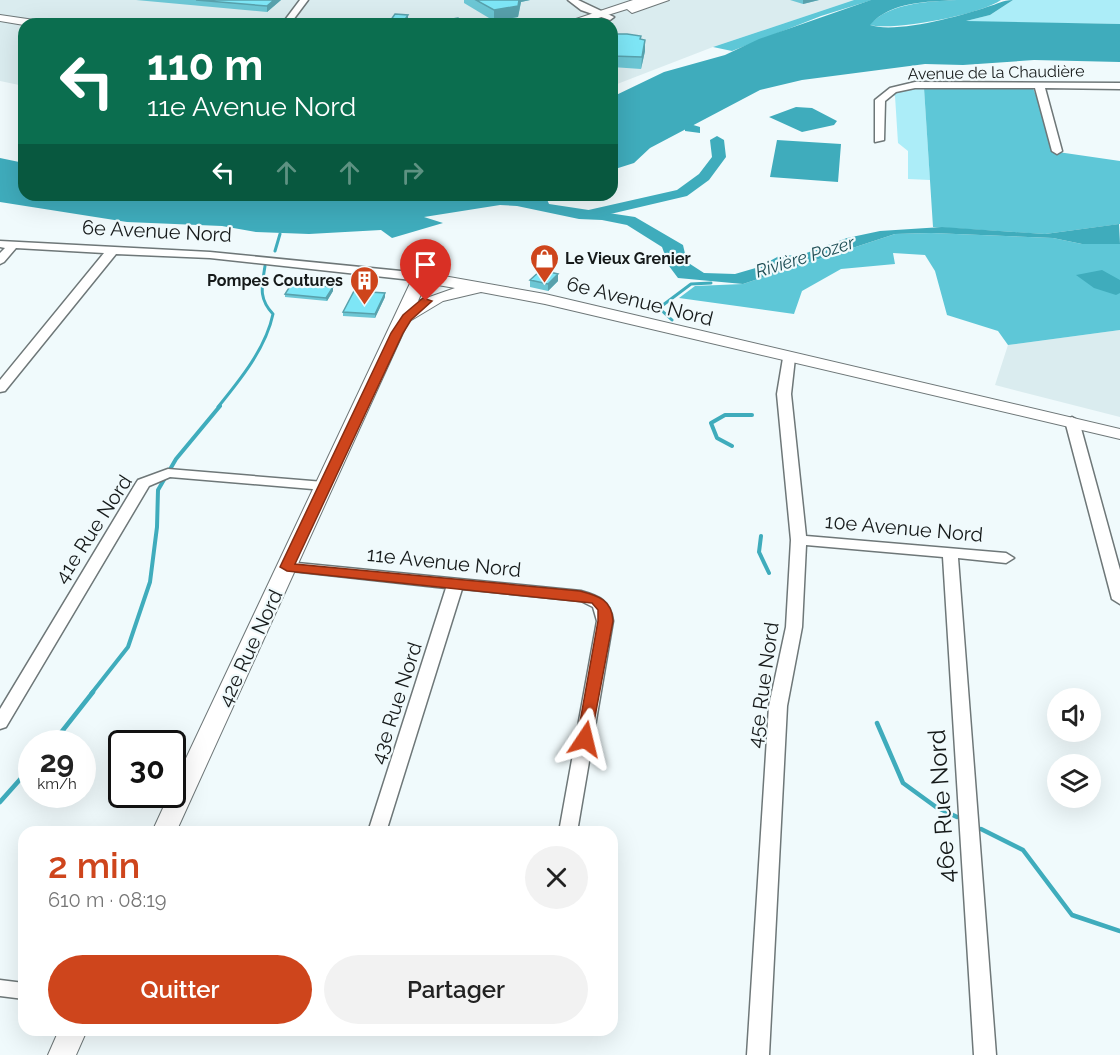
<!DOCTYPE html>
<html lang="fr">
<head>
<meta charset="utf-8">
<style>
  body { margin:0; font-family:Raleway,sans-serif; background:#f2f2f2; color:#222; height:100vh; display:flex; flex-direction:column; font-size:22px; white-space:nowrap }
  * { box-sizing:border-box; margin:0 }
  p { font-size:20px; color:#767676 }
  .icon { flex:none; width:33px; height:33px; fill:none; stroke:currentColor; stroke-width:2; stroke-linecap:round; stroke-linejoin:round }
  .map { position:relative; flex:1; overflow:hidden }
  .panel { position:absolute; left:18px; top:826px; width:600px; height:210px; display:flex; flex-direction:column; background:#fff; border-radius:18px; box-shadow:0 6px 24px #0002 }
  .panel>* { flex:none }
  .top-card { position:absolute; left:18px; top:18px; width:600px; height:183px; border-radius:18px; box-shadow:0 6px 24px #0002; background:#0b6e4f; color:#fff; overflow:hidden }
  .buttons { position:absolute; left:1047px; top:688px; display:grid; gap:12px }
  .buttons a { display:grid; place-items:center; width:54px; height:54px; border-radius:50%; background:#fff; box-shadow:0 6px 24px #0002; font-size:30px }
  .speed { position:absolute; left:18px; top:730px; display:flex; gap:12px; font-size:30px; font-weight:700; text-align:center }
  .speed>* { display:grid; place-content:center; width:78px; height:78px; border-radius:50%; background:#fff; box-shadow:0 6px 24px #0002; line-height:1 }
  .speed small { font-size:15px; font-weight:400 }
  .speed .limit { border:3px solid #111; border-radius:9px; background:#fff; color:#111 }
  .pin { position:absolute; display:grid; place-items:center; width:51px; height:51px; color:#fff; margin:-62px -26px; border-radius:50% 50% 50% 0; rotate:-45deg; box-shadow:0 0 6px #0007 }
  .pin .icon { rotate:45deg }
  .me { position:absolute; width:66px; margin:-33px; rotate:10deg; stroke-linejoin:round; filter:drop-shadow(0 0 4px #0008) }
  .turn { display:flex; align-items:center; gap:21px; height:126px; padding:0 30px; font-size:27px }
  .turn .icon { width:78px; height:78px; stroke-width:2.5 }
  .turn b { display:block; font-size:42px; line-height:51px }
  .lanes { display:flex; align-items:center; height:57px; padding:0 30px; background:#0003; justify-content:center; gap:30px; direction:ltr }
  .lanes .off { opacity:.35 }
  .round { display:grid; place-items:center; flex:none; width:63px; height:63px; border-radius:32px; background:#f2f2f2 }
  .summary { display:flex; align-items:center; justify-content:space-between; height:102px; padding:0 30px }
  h1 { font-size:36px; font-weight:600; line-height:45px; color:#ce451c }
  .button { display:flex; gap:12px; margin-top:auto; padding:12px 30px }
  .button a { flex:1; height:69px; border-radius:36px; background:#ce451c; color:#fff; font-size:24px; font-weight:600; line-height:69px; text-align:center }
  .button a+a { background:#f2f2f2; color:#222 }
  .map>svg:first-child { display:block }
</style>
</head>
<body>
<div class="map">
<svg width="1120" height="1055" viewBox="0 0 1120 1055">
  <rect width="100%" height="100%" fill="#f0fafc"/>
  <path fill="#daecef" d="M 0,0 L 854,0 L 713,47 L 612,86 L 612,24 L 24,24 L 24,86 L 0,81 Z
    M 1120,330 L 1120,417 L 995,385 L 1008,345 Z"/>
  <path fill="#acedf8" d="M 1013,0 L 1120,0 L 1120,24 L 962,22 L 990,15 Z
    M 901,87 L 924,88 L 930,180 L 908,179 L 908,151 L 898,143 L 895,96 L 887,93 Z"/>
  <path fill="#5ec7d7" d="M 854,0 L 872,0 L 821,16 L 732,51 L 713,47 Z
    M 957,0 L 1001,0 C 979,15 895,31 869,25 C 891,2 927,2 957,0 Z
    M 924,88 L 1033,88 L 1058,152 L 1120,161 L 1120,224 L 1045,234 L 933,227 Z
    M 931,233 L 1053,238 L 1082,244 L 1120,244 L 1120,330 L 1008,345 L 998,331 L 947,315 L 935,271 L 925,255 L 893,253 L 895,264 L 841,269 L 802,291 L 794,314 L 679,298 L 695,286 L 743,284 L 895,234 Z"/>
  <path fill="#3facbc" d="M 871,0 L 957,0 C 927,2 891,1 870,25 C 895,34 961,16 987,7 C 998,4 1002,0 1013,0 L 990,15 L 966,21 L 1120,24 L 1120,62 L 1034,60 L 963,65 L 925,64 L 802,80 L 760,90 L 650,148 L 634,163 L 612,170 L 612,97 L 664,72 L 725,55 L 759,39 Z
    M 796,107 L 812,108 L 837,121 L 834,125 L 802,132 L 769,117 Z
    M 777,140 L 841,144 L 838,182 L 770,177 Z
    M 0,158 L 24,163 L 24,195 L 545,195 L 549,204 L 635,217 L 683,245 L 687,262 L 704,273 L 735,274 L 759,267 L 779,256 L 801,255 L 847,238 L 880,231 L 942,227 L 1045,234 L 1119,224 L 1120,244 L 1082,244 L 1053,238 L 931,233 L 895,234 L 743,284 L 678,278 L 669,266 L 662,247 L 627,225 L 602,220 L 579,219 L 517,206 L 500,205 L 424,217 L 443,223 L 392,238 L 381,230 L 309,234 L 256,232 L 222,226 L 127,222 L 0,202 Z
    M 1102,270 L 1120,280 L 1120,293 L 1116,295 L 1094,288 L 1076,275 Z"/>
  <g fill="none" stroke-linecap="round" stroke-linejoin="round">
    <path stroke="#3facbc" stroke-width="3" d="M 275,251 L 280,234
      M 672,320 L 659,308 L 691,284 L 711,283
      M 218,407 C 240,380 266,348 273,314 C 258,298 262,286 265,266"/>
    <path stroke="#3facbc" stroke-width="4" d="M 732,446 L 717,438 L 711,423 L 725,415 L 752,415
      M 761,536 L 759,552 L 769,573
      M 91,694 L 128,647 L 150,582 L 157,527 L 158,490 L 176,459 L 220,406"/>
    <path stroke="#3facbc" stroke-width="4.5" d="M 877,723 L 903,783 L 936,807 L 957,817
      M 52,744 L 93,692
      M 0,802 L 32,766
      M 981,829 L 1023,850 L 1072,915 L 1120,931"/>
    <path fill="#3facbc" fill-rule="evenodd" d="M 690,124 L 700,127 L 700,133 L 685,131 L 685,125 Z
      M 717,136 L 724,140 L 726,157 L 709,180 L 687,196 L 589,219 L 581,214 L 584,211 L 677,190 L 699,174 L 712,157 L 710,140 Z"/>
    <defs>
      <path id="minor" d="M 300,0 L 308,0 L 290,24 L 282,24 Z
        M 568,0 L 578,0 L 614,17 L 610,20 L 581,10 Z
        M 915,82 L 1120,83 L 1120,89 L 1045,88 L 1062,151 L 1057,154 L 1052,151 L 1035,88 L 915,88 L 896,92 L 885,101 L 884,140 L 875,142 L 875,100 L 890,88 Z
        M 0,241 L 210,252 L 421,273 L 427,277 L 421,281 L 210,258 L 116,254 L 5,391 L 0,392 L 0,380 L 104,253 L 16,248 L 4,262 L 0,264 L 0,253 L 5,248 L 0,247 Z
        M 789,354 L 795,358 L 791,394 L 806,536 L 1006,553 L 1014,558 L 1006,563 L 958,558 L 996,1055 L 974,1055 L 943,557 L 806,545 L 802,627 L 787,706 L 769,1055 L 747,1055 L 769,706 L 786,627 L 791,540 L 777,394 L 783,358 Z
        M 1072,417 L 1079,421 L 1120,570 L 1120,604 L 1112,599 L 1065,421 Z
        M 168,469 L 324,482 L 331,486 L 324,490 L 170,477 L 149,486 L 6,727 L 0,729 L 0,709 L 136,483 L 138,480 Z
        M 287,562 L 581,591 C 599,596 611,601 613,621 L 577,832 L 559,832 L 597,621 L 593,607 L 581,601 L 462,589 L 386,832 L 368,832 L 446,588 L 282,570 L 279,567 Z
        M 0,980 L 24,983 L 24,999 L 0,996 Z"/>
      <path id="major" d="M 633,0 L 669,0 L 632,13 L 627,9 L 579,24 L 561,24 Z
        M 0,15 L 41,21 L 47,24 L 24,25 L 0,21 Z
        M 421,272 L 545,294 L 1120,429 L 1120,439 L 545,304 L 481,292 L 443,301 L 408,322 L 176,832 L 152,832 L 169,795 L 172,795 L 172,788 L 413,277 ZM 426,283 L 455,288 L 418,301 Z
        M 59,1030 L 87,1030 L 76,1055 L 48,1055 Z"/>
    </defs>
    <use href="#minor" stroke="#6e7778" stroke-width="3"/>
    <use href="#major" stroke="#6e7778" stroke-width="2"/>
    <use href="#minor" fill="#fff" fill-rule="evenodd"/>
    <use href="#major" fill="#fff" fill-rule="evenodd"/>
  </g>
  <path fill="#6cc6d4" d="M 136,0 L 281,0 L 267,12 Z
    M 464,0 L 530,0 L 521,2 L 518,17 L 494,21 L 464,3 Z
    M 790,0 L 819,0 L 803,4 Z
    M 612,34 L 641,36 L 641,40 L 645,51 L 641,69 L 612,67 Z
    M 530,280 L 558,281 L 548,291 L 530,287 Z
    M 333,291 L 327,301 L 285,297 L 285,294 Z
    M 385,297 L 375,318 L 343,316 L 343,312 Z"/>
  <path fill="#58a1ac" d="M 274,0 L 281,0 L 267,12 L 267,6 Z
    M 519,0 L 530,0 L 521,2 L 518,17 L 494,21 L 494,10 Z
    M 803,0 L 819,0 L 803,4 Z
    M 408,15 L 408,24 L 402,24 Z
    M 645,40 L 645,51 L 641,69 L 642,57 Z
    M 558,274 L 558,281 L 548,291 L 548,284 Z
    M 333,287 L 333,291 L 327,301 L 326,298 Z
    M 385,293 L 385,297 L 375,318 L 375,314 Z"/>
  <path fill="#7ee6f6" stroke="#58a1ac" stroke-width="1.5" d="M 196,0 L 274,0 L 267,6 Z
    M 476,0 L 519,0 L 518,6 L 494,10 Z
    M 395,14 L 408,15 L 402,24 L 388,24 Z
    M 458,18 L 466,24 L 444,24 L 441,21 Z
    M 612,34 L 627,34 L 641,36 L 640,39 L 645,40 L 642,57 L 612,56 Z
    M 541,270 L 558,274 L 548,284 L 530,280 Z
    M 292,283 L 333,287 L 326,298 L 285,294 Z
    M 354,291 L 385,293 L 375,314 L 343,312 Z"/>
  <path fill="#ce451c" stroke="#862d12" stroke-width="1.5" d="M 423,298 L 432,301 L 411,320 L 403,333 L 295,564 L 580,591 C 599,596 612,600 613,621 L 590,743 L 585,744 L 577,739 L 598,621 L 598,610 L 592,603 L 287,571 L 280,567 L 391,333 L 403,315 Z"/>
  <defs>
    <symbol id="shop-pin" viewBox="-11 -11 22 30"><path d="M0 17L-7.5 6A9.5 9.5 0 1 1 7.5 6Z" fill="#ce451c" stroke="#f0fafc"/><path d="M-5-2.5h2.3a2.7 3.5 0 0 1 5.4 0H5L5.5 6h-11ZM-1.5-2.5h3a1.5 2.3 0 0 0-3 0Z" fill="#fff"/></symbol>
    <symbol id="building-pin" viewBox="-11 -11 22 30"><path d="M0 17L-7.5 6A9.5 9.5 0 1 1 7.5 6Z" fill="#ce451c" stroke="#f0fafc"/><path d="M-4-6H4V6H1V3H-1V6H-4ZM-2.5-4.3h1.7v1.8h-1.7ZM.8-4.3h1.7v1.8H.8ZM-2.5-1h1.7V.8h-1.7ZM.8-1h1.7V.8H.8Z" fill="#fff"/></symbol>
  </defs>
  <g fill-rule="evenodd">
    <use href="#shop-pin" x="528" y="242" width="33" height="45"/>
    <use href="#building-pin" x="348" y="264" width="33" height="45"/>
  </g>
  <g text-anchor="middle" stroke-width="4.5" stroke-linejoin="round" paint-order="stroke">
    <g font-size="16" fill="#161a1a" stroke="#f0fafc">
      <text transform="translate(996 72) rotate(-1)" y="6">Avenue de la Chaudière</text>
    </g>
    <g font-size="16" font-weight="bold" fill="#161a1a" stroke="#f0fafc" text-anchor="start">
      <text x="565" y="264">Le Vieux Grenier</text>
      <text x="343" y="286" text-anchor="end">Pompes Coutures</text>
    </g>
    <g font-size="18" font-style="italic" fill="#204f56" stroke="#f0fafc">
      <text transform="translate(805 257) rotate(-17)" y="6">Rivière Pozer</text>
    </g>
    <g font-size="20" fill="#161a1a" stroke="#f0fafc">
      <text transform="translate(157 231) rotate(3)" y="7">6e Avenue Nord</text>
      <text transform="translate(640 301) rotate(14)" y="7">6e Avenue Nord</text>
      <text transform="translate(904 528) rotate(5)" y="7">10e Avenue Nord</text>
      <text transform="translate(93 529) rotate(-57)" y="7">41e Rue Nord</text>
      <text transform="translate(444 562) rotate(6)" y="7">11e Avenue Nord</text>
      <text transform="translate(250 648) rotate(-65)" y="7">42e Rue Nord</text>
      <text transform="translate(763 685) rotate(-82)" y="7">45e Rue Nord</text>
      <text transform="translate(396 703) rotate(-72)" y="7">43e Rue Nord</text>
    </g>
    <g font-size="24" fill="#161a1a" stroke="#f0fafc">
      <text transform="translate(942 806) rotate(-94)" y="8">46e Rue Nord</text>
    </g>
  </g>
</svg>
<div class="buttons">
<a><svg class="icon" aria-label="sound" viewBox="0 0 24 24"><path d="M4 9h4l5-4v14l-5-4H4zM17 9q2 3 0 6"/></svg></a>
<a><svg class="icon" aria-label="layers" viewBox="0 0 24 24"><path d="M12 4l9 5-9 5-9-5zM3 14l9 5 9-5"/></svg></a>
</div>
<div class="speed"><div>29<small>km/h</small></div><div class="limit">30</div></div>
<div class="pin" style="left:426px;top:301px;background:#d93025"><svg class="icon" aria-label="arrive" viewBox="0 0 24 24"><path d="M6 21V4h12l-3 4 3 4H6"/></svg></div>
<svg class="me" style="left:585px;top:739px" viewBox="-20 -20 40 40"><path d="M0-17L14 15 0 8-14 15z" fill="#ce451c" stroke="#fff" stroke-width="4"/></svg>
<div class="top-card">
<div class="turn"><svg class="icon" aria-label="left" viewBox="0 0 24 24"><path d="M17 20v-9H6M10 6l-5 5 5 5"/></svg><div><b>110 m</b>11e Avenue Nord</div></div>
<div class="lanes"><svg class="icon" aria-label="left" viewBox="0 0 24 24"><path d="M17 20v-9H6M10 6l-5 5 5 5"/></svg><svg class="icon off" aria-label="ahead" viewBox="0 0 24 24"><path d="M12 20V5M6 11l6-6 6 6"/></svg><svg class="icon off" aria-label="ahead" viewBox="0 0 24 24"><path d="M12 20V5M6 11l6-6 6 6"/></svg><svg class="icon off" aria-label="right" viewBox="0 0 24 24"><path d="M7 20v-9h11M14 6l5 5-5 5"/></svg></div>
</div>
<section class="panel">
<div class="summary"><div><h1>2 min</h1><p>610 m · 08:19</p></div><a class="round"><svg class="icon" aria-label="close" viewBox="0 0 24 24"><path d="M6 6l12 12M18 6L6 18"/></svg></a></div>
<div class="button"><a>Quitter</a><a>Partager</a></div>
</section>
</div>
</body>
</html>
